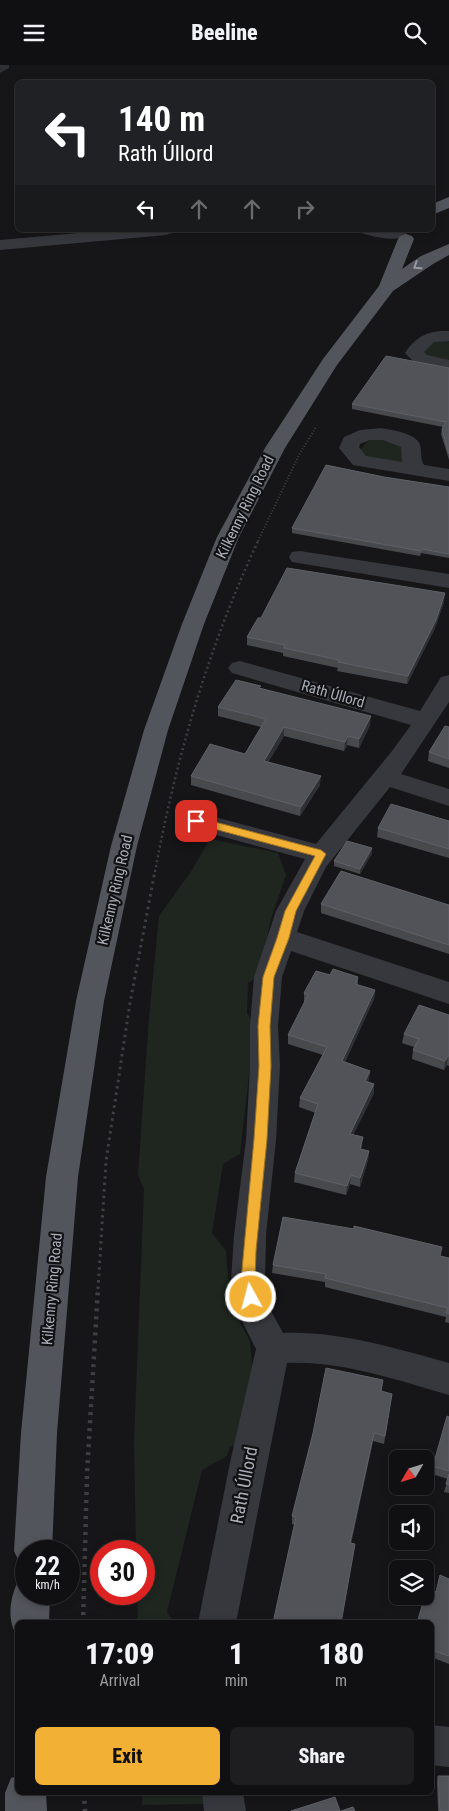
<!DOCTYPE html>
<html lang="en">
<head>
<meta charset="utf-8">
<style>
  body { margin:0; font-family:"Roboto Condensed",sans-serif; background:#1e1e20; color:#f1f3f6; height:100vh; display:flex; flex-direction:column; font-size:19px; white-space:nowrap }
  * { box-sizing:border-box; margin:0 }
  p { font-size:16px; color:#9c9d9f }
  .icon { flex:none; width:28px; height:28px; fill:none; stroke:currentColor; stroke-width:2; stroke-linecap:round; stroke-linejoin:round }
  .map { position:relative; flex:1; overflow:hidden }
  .drawer { position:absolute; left:15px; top:1555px; width:419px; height:175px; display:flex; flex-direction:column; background:#101012; border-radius:8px; box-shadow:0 2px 8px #0003,0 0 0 1px #303032 }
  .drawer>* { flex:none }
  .guide { position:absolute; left:15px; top:15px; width:420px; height:152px; border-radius:8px; box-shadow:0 2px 8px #0003,0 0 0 1px #303032; background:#202124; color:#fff; overflow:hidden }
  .needle { width:32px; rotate:231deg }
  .controls { position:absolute; left:389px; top:1385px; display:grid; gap:10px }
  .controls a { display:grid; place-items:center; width:45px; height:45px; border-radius:8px; background:#101012; box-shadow:0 2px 8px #0003,0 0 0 1px #303032; font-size:25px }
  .speed { position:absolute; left:15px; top:1475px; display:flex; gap:10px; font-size:25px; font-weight:700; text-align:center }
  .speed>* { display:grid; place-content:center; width:65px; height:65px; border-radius:50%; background:#101012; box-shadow:0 2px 8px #0003,0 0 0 1px #303032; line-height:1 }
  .speed small { font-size:12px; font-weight:400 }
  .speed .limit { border:8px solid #d22; background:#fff; color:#111 }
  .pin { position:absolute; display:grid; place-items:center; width:42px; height:42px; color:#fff; margin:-21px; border-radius:10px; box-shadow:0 2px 8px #0006 }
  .me { position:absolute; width:55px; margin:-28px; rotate:353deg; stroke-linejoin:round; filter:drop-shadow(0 0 4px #0008) }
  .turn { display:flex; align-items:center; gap:18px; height:105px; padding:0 20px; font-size:22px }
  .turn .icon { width:65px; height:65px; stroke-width:2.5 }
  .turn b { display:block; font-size:35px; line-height:42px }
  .lanes { display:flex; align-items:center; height:48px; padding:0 20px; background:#0003; justify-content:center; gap:25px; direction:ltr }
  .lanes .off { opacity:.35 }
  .eta { display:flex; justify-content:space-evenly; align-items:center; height:85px; text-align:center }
  .eta b { font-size:30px; font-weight:800; line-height:35px }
  .button { display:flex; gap:10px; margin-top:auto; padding:10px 20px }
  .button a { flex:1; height:58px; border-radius:8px; background:#f2b134; color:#111; font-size:20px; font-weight:800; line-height:58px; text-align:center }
  .button a+a { background:#1e1e20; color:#f1f3f6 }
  header { display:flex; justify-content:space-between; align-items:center; height:65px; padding:0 20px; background:#101012; font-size:22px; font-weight:800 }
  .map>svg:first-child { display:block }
</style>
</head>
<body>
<header><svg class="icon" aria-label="menu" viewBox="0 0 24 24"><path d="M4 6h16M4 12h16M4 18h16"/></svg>Beeline<svg class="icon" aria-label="search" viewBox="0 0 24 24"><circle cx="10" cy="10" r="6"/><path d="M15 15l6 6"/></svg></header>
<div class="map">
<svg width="449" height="1746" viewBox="0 0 449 1746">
  <rect width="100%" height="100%" fill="#161618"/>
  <path fill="#1e261f" d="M 432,276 L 449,276 L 449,296 L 426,291 L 422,286 Z
    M 373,374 L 382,374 L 400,379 L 406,399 L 370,394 L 362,390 L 361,384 L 367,377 Z
    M 210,774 L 278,788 L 286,810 L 271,854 L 259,911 L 248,918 L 247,948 L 255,959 L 240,1089 L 223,1099 L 212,1168 L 226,1186 L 228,1213 L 237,1252 L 250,1276 L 253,1308 L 239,1381 L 230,1381 L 227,1391 L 202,1405 L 167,1547 L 174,1557 L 138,1557 L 137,1529 L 144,1529 L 144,1486 L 136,1486 L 134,1375 L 144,1124 L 138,1110 L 149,952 L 159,851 L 190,808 Z
    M 142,1728 L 203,1728 L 204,1739 L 142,1740 Z"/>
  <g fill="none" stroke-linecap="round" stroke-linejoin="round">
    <path stroke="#3d3f44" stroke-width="2" stroke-dasharray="1 2" stroke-linecap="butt" d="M 258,476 L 299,390 L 316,362"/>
    <path stroke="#3d3f44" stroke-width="2.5" stroke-dasharray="2 3" stroke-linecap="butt" d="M 155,807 C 176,693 209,580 259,474"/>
    <path stroke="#3d3f44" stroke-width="3" stroke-dasharray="2.5 4" stroke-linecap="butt" d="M 98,1224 L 106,1096 L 130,938 L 155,806"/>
    <path stroke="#3d3f44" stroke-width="4.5" stroke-dasharray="3 5" stroke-linecap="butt" d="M 83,1558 L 87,1409 L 98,1223
      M 84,1728 L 85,1746"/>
    <path fill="#37383d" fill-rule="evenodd" d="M 112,165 L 174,165 L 172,168 L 166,170 L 0,185 L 0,175 Z
      M 359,165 L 402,165 L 407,169 L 405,172 C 392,176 374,172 361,168 Z
      M 449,266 L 449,276 L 434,277 L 424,287 L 427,290 L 449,295 L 449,305 L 415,298 L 405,288 C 416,271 429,265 449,266 Z
      M 381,363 C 391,365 417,368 420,380 C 422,387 420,394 424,400 L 449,404 L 449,416 L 353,400 L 339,383 L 344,372 L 360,365 ZM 370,375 L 383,375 L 401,382 L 402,397 L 366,391 L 359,382 L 360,379 Z
      M 300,486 L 449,509 L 449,523 L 292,497 L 289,492 L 292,487 Z
      M 240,596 L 420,646 L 441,612 L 449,610 L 449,637 L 401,709 L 449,724 L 449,741 L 390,722 L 326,802 L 304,846 L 297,867 L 449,917 L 449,939 L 291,886 L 282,912 L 278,961 L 280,1001 L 276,1075 L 266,1170 L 265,1216 L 271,1246 L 283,1268 C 340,1266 394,1283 449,1298 L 449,1330 C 396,1315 343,1296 287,1298 L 236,1558 L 198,1558 L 231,1393 L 256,1284 L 238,1248 L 231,1216 L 234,1170 L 246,1075 L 250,1001 L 250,961 L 254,912 L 276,846 L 305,794 L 187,762 L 183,756 L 187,750 L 196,747 L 316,779 L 392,686 L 411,660 L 232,608 L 228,603 L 232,598 Z
      M 431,1660 L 449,1662 L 449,1702 L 431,1700 Z
      M 202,1728 L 243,1728 L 246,1746 L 204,1746 Z"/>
    <path fill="#53555c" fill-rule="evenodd" d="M 449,132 L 449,143 L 432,150 L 432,139 Z
      M 406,169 L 412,171 L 414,174 L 402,204 L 421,191 L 449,179 L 449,190 L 433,199 L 393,226 L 337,300 L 285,383 L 239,472 L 204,559 L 168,665 L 137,781 L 104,936 L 78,1112 L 57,1368 L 52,1486 L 26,1486 L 26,1502 L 20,1499 L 14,1486 L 21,1368 L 46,1112 L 76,936 L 111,781 L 144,665 L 182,559 L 217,472 L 265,383 L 323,294 L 379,221 L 398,174 L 400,171 Z
      M 26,1512 L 26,1529 L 50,1529 L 49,1558 L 18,1558 L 18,1572 C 6,1556 10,1533 18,1516 Z
      M 18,1711 L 18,1728 L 46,1728 L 47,1746 L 5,1746 L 5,1728 L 11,1713 Z"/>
  </g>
  <path fill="#47494d" d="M 449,303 L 449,395 L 441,369 L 442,364 L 443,362 L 352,344 L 352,339 Z
    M 384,412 L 449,422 L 449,493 L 421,488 L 420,491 L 292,468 L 292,463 Z
    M 444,537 L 435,563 L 407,619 L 337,606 L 338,603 L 283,591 L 283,588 L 247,580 L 247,572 L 261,553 Z
    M 261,623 L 370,660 L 359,683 L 347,680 L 344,686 L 284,671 L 268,697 L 320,720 L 300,751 L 191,720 L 191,711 L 245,689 L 261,662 L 218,651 L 218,642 Z
    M 449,662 L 449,703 L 428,696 L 429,687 Z
    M 449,756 L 449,793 L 377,772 L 378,763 Z
    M 372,783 L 372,788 L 360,809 L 334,801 L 334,796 Z
    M 321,839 L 449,840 L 449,889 L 321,848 Z
    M 330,910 L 358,912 L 358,920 L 375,925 L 374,934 L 345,997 L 370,1006 L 368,1017 L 374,1019 L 374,1028 L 353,1070 L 362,1081 L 361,1084 L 369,1086 L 368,1095 L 360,1122 L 350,1119 L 346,1130 L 294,1117 L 295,1108 L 316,1048 L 299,1042 L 300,1033 L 323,990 L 288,979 L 288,970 L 304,938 L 304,928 Z
    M 449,950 L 449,1001 L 447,1000 L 444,1005 L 412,994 L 413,985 L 414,982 L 402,978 L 404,969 Z
    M 440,1191 L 449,1193 L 449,1258 L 445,1257 L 446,1252 L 325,1222 L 325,1217 L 272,1208 L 273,1200 Z
    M 381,1327 L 392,1329 L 384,1379 L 373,1376 L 351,1479 L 292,1459 L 292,1451 Z
    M 449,1352 L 449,1428 L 444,1427 L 448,1414 L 432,1409 L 433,1401 Z
    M 449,1514 L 449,1599 L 431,1592 L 431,1558 L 436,1527 Z
    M 438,1711 L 449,1746 L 438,1746 L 437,1717 Z"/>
  <path fill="#2f3033" d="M 0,0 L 9,0 L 9,3 L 0,8 Z
    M 445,528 L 444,537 L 435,563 L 407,619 L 408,611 Z
    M 371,651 L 370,660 L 359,683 L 359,674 Z
    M 284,662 L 284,671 L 264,705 L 264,696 Z
    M 348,671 L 347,680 L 344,686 L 345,677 Z
    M 321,711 L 320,720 L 300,751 L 301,742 Z
    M 372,783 L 372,788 L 360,809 L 360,804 Z
    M 375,925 L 374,934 L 341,1005 L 342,996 Z
    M 448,991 L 447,1000 L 444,1005 L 445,996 Z
    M 370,1006 L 369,1015 L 364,1025 L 365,1016 Z
    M 374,1019 L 374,1028 L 349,1078 L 350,1069 Z
    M 363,1072 L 362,1081 L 359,1093 L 360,1084 Z
    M 369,1086 L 368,1095 L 360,1122 L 360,1113 Z
    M 351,1110 L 350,1119 L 346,1130 L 347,1121 Z
    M 374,1368 L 373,1376 L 349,1486 L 350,1478 Z"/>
  <path fill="#525359" stroke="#5f6168" d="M 386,291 L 449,303 L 449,389 L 442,364 L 446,357 L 352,339 Z
    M 326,400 L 384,412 L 449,422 L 449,489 L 422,484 L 421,486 L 292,463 Z
    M 287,503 L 445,528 L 436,555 L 408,611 L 338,597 L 339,595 L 284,583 L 285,580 L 247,572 L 258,553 L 261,553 Z
    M 236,615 L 261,621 L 259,623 L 371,651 L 359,674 L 348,671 L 345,677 L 284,662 L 264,696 L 321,711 L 301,742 L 191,711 L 210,679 L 245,689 L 266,654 L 218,642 Z
    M 445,661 L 449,662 L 449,694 L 429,687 Z
    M 391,739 L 449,756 L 449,784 L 378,763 Z
    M 347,776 L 372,783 L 360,804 L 334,796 Z
    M 341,806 L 449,840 L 449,880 L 321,839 Z
    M 333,904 L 358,912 L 355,919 L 375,925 L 342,996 L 370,1006 L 365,1016 L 374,1019 L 350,1069 L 363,1072 L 360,1084 L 369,1086 L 360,1113 L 351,1110 L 347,1121 L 295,1108 L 318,1039 L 300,1033 L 327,982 L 288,970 L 308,930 L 304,928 L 316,906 L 330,910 Z
    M 419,940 L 449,950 L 449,991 L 448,991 L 445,996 L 413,985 L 419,974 L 404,969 Z
    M 283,1152 L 354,1164 L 354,1161 L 442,1182 L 440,1191 L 449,1193 L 449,1249 L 446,1248 L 448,1243 L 325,1213 L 326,1209 L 273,1200 Z
    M 326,1303 L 383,1315 L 381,1326 L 392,1329 L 385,1371 L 374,1368 L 350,1478 L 355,1479 L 341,1558 L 273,1558 L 296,1452 L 292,1451 L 313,1368 Z
    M 447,1351 L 449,1352 L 449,1406 L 433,1401 Z
    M 449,1409 L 449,1420 L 446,1419 Z
    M 440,1510 L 449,1514 L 449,1591 L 431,1585 L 431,1558 L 417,1558 L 427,1524 L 436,1527 Z
    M 438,1711 L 449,1711 L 449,1746 L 440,1746 Z
    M 335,1732 L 340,1746 L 291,1746 Z
    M 353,1742 L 355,1746 L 341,1746 Z"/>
  <defs><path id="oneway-chevron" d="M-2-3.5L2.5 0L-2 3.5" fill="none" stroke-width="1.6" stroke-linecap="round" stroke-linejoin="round" transform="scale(1.25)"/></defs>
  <use stroke="#979ba6" href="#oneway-chevron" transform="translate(417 201) rotate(146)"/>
  <path fill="#f2b134" stroke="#9d7322" d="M 196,752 L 321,785 L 326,789 L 296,846 L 289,873 L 274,912 L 270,961 L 271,1001 L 267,1074 L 256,1186 L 255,1216 L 258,1232 L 256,1237 L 251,1238 L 247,1237 L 241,1216 L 254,1074 L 259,1001 L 258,961 L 263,912 L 277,873 L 285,846 L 315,791 L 192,758 L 191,756 Z"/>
  <g text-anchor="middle" stroke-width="4.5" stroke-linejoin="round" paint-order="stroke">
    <g font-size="15" fill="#a8adb8" stroke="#111113">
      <text transform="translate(245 442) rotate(-64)" y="5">Kilkenny Ring Road</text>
      <text transform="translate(333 629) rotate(16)" y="5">Rath Úllord</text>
      <text transform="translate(115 825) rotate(-77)" y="5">Kilkenny Ring Road</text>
      <text transform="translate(52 1224) rotate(-85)" y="5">Kilkenny Ring Road</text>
    </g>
    <g font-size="18" fill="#a8adb8" stroke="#111113">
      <text transform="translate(244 1420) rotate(-79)" y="6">Rath Úllord</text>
    </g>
  </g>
</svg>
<div class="controls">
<a><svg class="needle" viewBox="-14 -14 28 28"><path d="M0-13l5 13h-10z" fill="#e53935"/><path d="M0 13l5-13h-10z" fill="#9c9d9f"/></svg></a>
<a><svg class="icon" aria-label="sound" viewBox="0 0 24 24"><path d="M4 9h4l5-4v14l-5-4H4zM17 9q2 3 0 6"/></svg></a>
<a><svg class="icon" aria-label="layers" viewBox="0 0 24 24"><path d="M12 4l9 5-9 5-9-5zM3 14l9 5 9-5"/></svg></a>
</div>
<div class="speed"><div>22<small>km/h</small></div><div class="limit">30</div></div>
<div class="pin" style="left:196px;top:756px;background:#d93025"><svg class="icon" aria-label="arrive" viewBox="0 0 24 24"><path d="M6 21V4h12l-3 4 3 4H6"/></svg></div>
<svg class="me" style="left:251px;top:1232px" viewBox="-20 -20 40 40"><circle r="17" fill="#f2b134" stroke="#fff" stroke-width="3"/><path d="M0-11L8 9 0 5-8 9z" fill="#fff"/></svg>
<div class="guide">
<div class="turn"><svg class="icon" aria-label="left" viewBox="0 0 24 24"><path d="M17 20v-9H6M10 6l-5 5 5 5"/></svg><div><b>140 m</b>Rath Úllord</div></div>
<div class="lanes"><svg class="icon" aria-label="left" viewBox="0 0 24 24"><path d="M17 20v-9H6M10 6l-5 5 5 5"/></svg><svg class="icon off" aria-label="ahead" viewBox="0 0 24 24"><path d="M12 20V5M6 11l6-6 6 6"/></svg><svg class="icon off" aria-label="ahead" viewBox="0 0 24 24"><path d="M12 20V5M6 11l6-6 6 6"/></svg><svg class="icon off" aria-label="right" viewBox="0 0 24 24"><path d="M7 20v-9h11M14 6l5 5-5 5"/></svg></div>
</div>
<section class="drawer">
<div class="eta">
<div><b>17:09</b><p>Arrival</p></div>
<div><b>1</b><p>min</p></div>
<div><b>180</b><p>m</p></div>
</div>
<div class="button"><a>Exit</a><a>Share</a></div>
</section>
</div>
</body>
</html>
